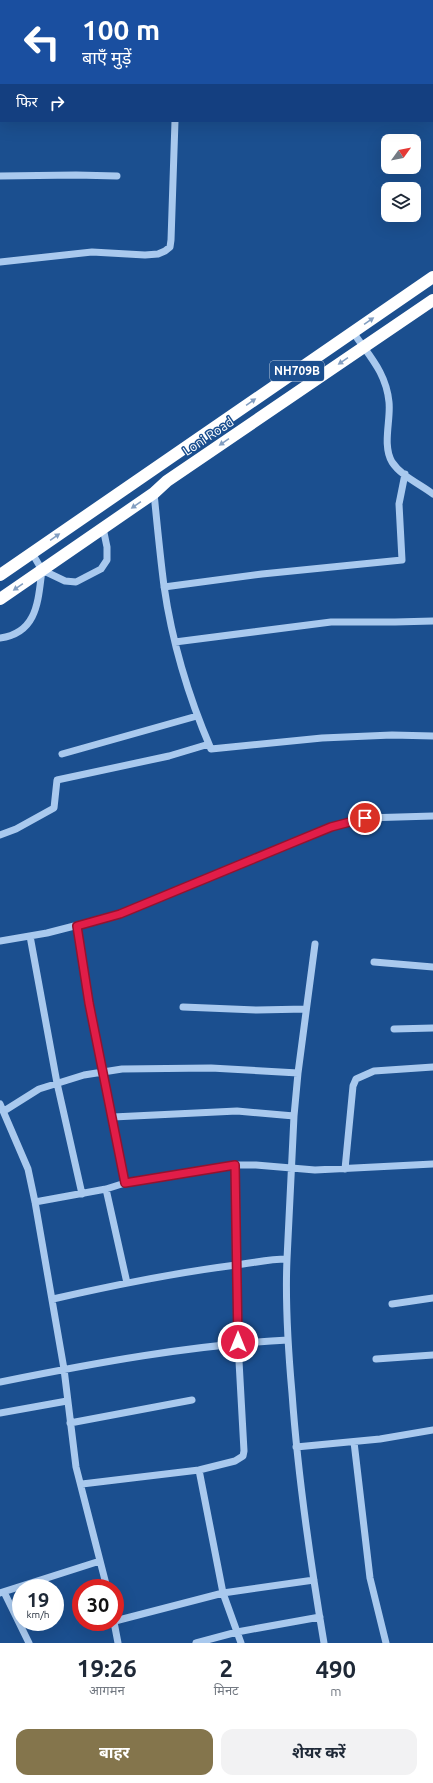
<!DOCTYPE html>
<html lang="hi">
<head>
<meta charset="utf-8">
<style>
  body { margin:0; font-family:Ubuntu,"Noto Sans Devanagari",sans-serif; background:#f2f2f3; color:#1f2937; height:100vh; display:flex; flex-direction:column; font-size:15px; white-space:nowrap }
  * { box-sizing:border-box; margin:0 }
  p { font-size:13px; color:#747a83 }
  .icon { flex:none; width:22px; height:22px; fill:none; stroke:currentColor; stroke-width:2; stroke-linecap:round; stroke-linejoin:round }
  .map { position:relative; height:1643px; overflow:hidden }
  .sheet { display:flex; flex-direction:column; background:#fff; flex:1 }
  .sheet>* { flex:none }
  .guide { position:absolute; left:0px; top:0px; width:433px; height:122px; box-shadow:0 4px 16px #0002; background:#1a4fa0; color:#fff; overflow:hidden }
  .needle { width:26px; rotate:57deg }
  .buttons { position:absolute; left:381px; top:134px; display:grid; gap:8px }
  .buttons a { display:grid; place-items:center; width:40px; height:40px; border-radius:8px; background:#fff; box-shadow:0 4px 16px #0002; font-size:20px }
  .speed { position:absolute; left:12px; top:1579px; display:flex; gap:8px; font-size:20px; font-weight:700; text-align:center }
  .speed>* { display:grid; place-content:center; width:52px; height:52px; border-radius:50%; background:#fff; box-shadow:0 4px 16px #0002; line-height:1 }
  .speed small { font-size:10px; font-weight:400 }
  .speed .limit { border:6px solid #d22; background:#fff; color:#111 }
  .pin { position:absolute; display:grid; place-items:center; width:34px; height:34px; color:#fff; margin:-17px; border:2px solid #fff; border-radius:50%; box-shadow:0 1px 4px #0007 }
  .me { position:absolute; width:44px; margin:-22px; rotate:0deg; stroke-linejoin:round; filter:drop-shadow(0 0 3px #0008) }
  .turn { display:flex; align-items:center; gap:14px; height:84px; padding:0 16px; font-size:18px }
  .turn .icon { width:52px; height:52px; stroke-width:2.5 }
  .turn b { display:block; font-size:28px; line-height:34px }
  .then { display:flex; align-items:center; height:38px; padding:0 16px; background:#0003; gap:8px; font-size:15px }
  .eta { display:flex; justify-content:space-evenly; align-items:center; height:68px; text-align:center }
  .eta b { font-size:24px; font-weight:700; line-height:28px }
  .primary-button { display:flex; gap:8px; margin-top:auto; padding:8px 16px }
  .primary-button a { flex:1; height:46px; border-radius:12px; background:#84754c; color:#fff; font-size:16px; font-weight:700; line-height:46px; text-align:center }
  .primary-button a+a { background:#f2f2f3; color:#1f2937 }
  .map>svg:first-child { display:block }
</style>
</head>
<body>
<div class="map">
<svg width="433" height="1643" viewBox="0 0 433 1643">
  <rect width="100%" height="100%" fill="#1b4f8f"/>
  <g fill="none" stroke-linecap="round" stroke-linejoin="round">
    <path stroke="#a9c9ee" stroke-width="7" d="M 122,0 L 123,1
      M 163,0 L 163,1
      M 204,0 L 204,1
      M 61,1 L 62,0
      M 251,1 L 258,0
      M 0,23 L 1,23
      M 0,38 L 1,38
      M 0,176 L 76,175 L 117,176
      M 0,262 L 92,252 L 145,255 L 158,254 L 165,251 L 170,247 L 171,240 L 175,121
      M 353,332 C 369,356 386,372 389,402 C 391,420 382,445 392,462 C 401,476 420,484 433,494
      M 154,493 C 157,524 160,555 164,586 C 172,642 189,698 211,749 L 322,738 L 392,735 L 433,736
      M 32,553 L 42,570 L 65,581 L 76,582 L 101,569 L 107,560 L 107,547 L 103,528
      M 164,587 L 262,574 L 402,560 L 399,504 L 405,474
      M 0,638 C 38,633 38,600 42,570
      M 175,642 L 331,622 L 395,622 L 433,621
      M 62,754 L 197,716
      M 0,835 L 16,829 L 54,808 L 57,780 L 169,756 L 209,744
      M 77,926 L 89,1003 L 125,1183
      M 30,936 L 57,1083 L 82,1194
      M 0,941 L 47,933 L 121,914 L 237,865 L 331,827 L 365,818 L 433,816
      M 374,962 L 433,967
      M 183,1007 L 257,1010 L 306,1009
      M 394,1029 L 433,1028
      M 0,1104 L 28,1169 L 35,1202 L 64,1369 L 76,1467 L 107,1588
      M 4,1111 L 39,1089 L 84,1075 L 122,1069 L 211,1068 L 298,1073 L 315,944
      M 294,1116 L 298,1073
      M 113,1117 L 237,1111 L 294,1116 L 287,1259
      M 345,1169 L 353,1086 L 356,1079 L 374,1071 L 433,1067
      M 106,1189 L 127,1283
      M 35,1202 L 106,1189 L 125,1183 L 235,1165 L 256,1165 L 315,1170 L 433,1164
      M 53,1299 C 114,1285 174,1273 236,1265 C 253,1263 269,1259 287,1259 C 285,1303 288,1348 292,1393 C 298,1477 310,1560 324,1643
      M 392,1304 L 433,1298
      M 376,1359 L 433,1355
      M 0,1382 C 95,1363 191,1345 288,1340
      M 0,1413 L 67,1401
      M 70,1423 L 192,1400
      M 354,1442 L 370,1578 L 386,1643
      M 296,1447 L 380,1439 L 433,1430
      M 199,1470 L 223,1593 L 241,1643
      M 82,1484 L 199,1470 L 235,1461 L 243,1456 L 244,1451 L 238,1343 L 235,1165
      M 4,1592 L 29,1643
      M 0,1593 L 100,1561
      M 115,1621 L 223,1593 L 314,1580
      M 114,1622 L 118,1643
      M 196,1643 L 237,1632 L 320,1617"/>
    <path stroke="#fff" stroke-width="12" d="M 0,575 L 433,277
      M 0,599 L 154,493 L 167,481 L 433,300"/>
    <path stroke="#fff" stroke-width="3" stroke-dasharray="7 3" stroke-linecap="butt" d="M 382,1 L 388,0
      M 432,5 L 433,5
      M 0,56 L 1,55
      M 0,67 L 1,67"/>
  </g>
  <defs><path id="oneway-solid" d="M-6-.8H1V-3.2L6.5 0L1 3.2V.8H-6Z"/></defs>
  <g fill="#829ec1">
    <use href="#oneway-solid" transform="translate(369 321) rotate(-35)"/>
    <use href="#oneway-solid" transform="translate(343 361) rotate(146)"/>
    <use href="#oneway-solid" transform="translate(251 402) rotate(-35)"/>
    <use href="#oneway-solid" transform="translate(224 442) rotate(146)"/>
    <use href="#oneway-solid" transform="translate(136 505) rotate(145)"/>
    <use href="#oneway-solid" transform="translate(55 537) rotate(-35)"/>
    <use href="#oneway-solid" transform="translate(18 587) rotate(145)"/>
  </g>
  <g fill="none" stroke-linecap="round" stroke-linejoin="round">
    <defs>
      <path id="route" d="M 238,1342 L 235,1165 L 125,1183 L 89,1003 L 77,926 L 120,914 L 292,843 L 331,827 L 365,818"/>
    </defs>
    <use href="#route" stroke="#92132f" stroke-width="10"/>
    <use href="#route" stroke="#e11d48" stroke-width="7"/>
  </g>
  <g text-anchor="middle" stroke-width="3" stroke-linejoin="round" paint-order="stroke">
    <rect fill="#1b4f8f" stroke="#bbcadd" stroke-width="1" x="270" y="361" width="54" height="20" rx="3"/>
    <g font-size="12" font-weight="bold" fill="#fff">
      <text x="297" y="375">NH709B</text>
    </g>
    <g font-size="13" fill="#fff" stroke="#1b4f8f">
      <text transform="translate(208 436) rotate(-34)" y="5">Loni Road</text>
    </g>
  </g>
</svg>
<div class="buttons">
<a><svg class="needle" viewBox="-14 -14 28 28"><path d="M0-13l5 13h-10z" fill="#e53935"/><path d="M0 13l5-13h-10z" fill="#747a83"/></svg></a>
<a><svg class="icon" aria-label="layers" viewBox="0 0 24 24"><path d="M12 4l9 5-9 5-9-5zM3 14l9 5 9-5"/></svg></a>
</div>
<div class="speed"><div>19<small>km/h</small></div><div class="limit">30</div></div>
<div class="pin" style="left:365px;top:818px;background:#d93025"><svg class="icon" aria-label="arrive" viewBox="0 0 24 24"><path d="M6 21V4h12l-3 4 3 4H6"/></svg></div>
<svg class="me" style="left:238px;top:1342px" viewBox="-20 -20 40 40"><circle r="17" fill="#e11d48" stroke="#fff" stroke-width="3"/><path d="M0-11L8 9 0 5-8 9z" fill="#fff"/></svg>
<div class="guide">
<div class="turn"><svg class="icon" aria-label="left" viewBox="0 0 24 24"><path d="M17 20v-9H6M10 6l-5 5 5 5"/></svg><div><b>100 m</b>बाएँ मुड़ें</div></div>
<div class="then">फिर<svg class="icon" aria-label="right" viewBox="0 0 24 24"><path d="M7 20v-9h11M14 6l5 5-5 5"/></svg></div>
</div>
</div>
<section class="sheet">
<div class="eta">
<div><b>19:26</b><p>आगमन</p></div>
<div><b>2</b><p>मिनट</p></div>
<div><b>490</b><p>m</p></div>
</div>
<div class="primary-button"><a>बाहर</a><a>शेयर करें</a></div>
</section>
</body>
</html>
